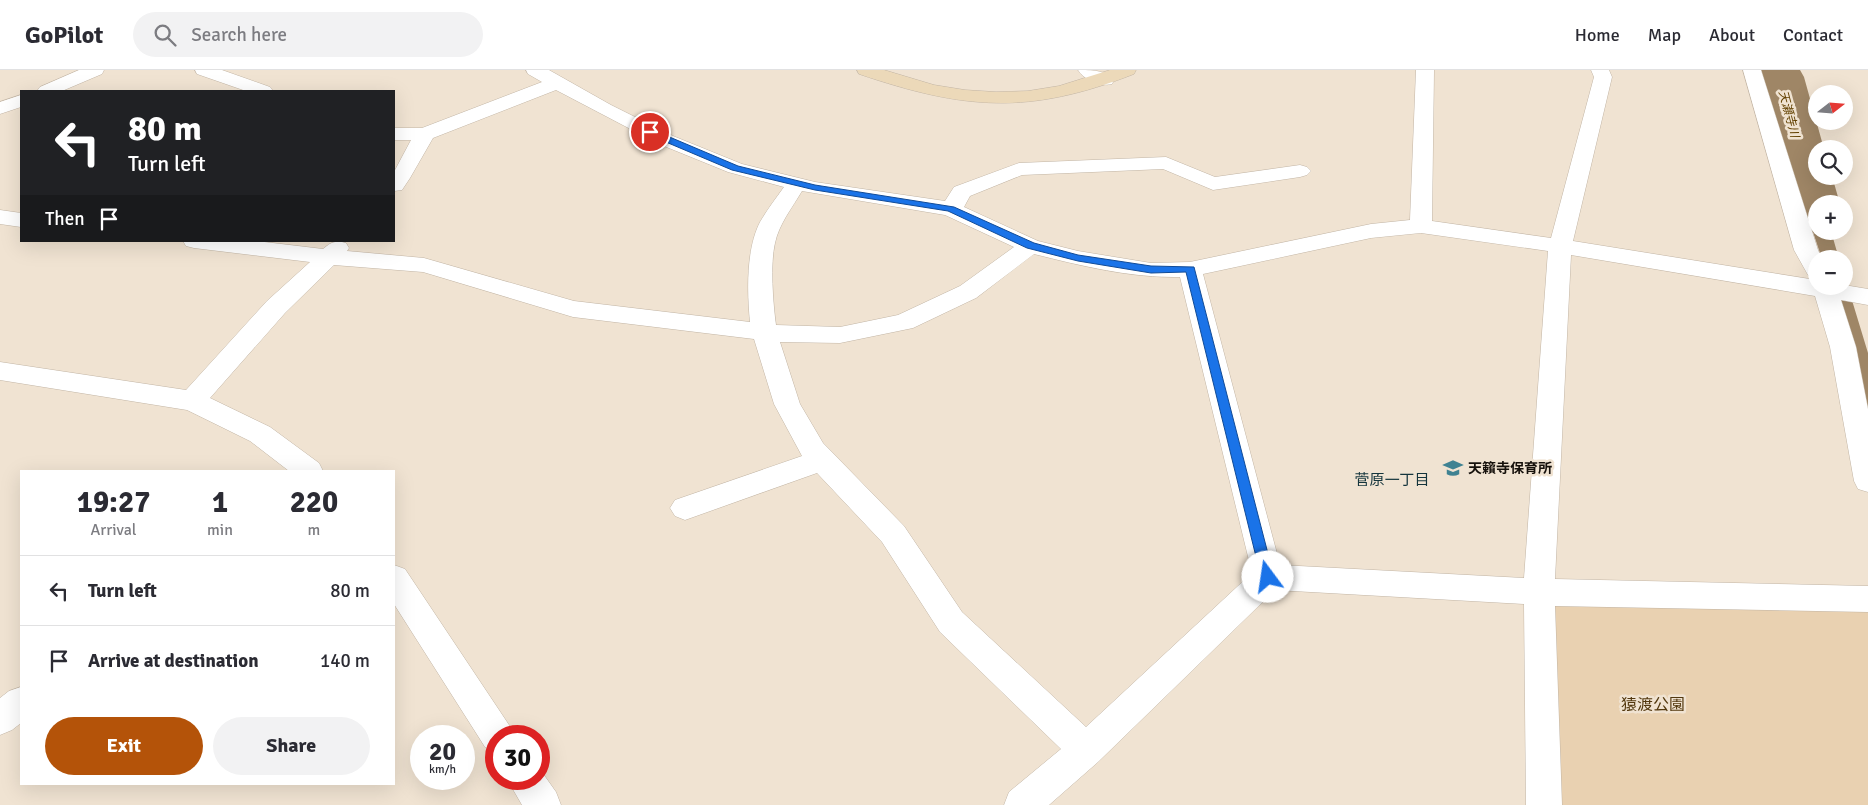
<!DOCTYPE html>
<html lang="en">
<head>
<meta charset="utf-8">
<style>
  body { margin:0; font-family:Signika,"Noto Sans JP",sans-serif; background:#f2f2f3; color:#2b2b33; height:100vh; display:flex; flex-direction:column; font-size:19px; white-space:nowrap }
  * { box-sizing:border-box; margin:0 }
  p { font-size:16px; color:#7c7c81 }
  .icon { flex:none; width:28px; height:28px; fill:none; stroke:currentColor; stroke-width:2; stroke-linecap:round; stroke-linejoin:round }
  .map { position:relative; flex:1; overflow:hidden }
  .side { position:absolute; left:20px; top:400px; width:375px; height:315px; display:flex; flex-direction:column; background:#fff; border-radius:0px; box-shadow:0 5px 20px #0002 }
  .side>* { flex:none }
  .banner { position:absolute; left:20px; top:20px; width:375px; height:152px; border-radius:0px; box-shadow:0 5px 20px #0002; background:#202124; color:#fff; overflow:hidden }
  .needle { width:32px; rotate:73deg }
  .controls { position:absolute; left:1808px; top:15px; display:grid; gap:10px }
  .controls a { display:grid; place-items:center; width:45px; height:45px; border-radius:50%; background:#fff; box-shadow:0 5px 20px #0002; font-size:25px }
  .speed { position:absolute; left:410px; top:655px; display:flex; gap:10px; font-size:25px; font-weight:700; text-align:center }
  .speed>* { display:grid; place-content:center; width:65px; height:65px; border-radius:50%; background:#fff; box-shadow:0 5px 20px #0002; line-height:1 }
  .speed small { font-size:12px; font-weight:400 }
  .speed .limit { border:8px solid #d22; background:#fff; color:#111 }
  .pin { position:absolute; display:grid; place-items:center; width:42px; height:42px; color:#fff; margin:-21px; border:2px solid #fff; border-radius:50%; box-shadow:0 1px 5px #0007 }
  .me { position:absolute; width:55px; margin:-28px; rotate:346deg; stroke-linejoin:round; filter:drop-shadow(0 0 4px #0008) }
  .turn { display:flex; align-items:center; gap:18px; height:105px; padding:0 25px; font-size:22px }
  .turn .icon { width:65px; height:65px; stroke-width:2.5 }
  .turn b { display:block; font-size:35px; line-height:42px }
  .then { display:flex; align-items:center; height:48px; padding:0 25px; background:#0003; gap:10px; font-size:19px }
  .eta { display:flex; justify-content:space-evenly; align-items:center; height:85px; text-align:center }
  .eta b { font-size:30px; font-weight:800; line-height:35px }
  .button { display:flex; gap:10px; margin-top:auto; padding:10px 25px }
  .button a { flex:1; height:58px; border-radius:30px; background:#b45309; color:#fff; font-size:20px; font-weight:800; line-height:58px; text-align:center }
  .button a+a { background:#f2f2f3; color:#2b2b33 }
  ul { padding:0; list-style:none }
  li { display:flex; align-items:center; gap:15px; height:70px; padding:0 25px; border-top:1px solid #e1e1e2 }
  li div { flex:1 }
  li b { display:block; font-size:19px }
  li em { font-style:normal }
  header { display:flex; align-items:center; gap:30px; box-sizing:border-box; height:70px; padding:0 25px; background:#fff; border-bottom:1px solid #e1e1e2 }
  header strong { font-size:24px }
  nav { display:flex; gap:28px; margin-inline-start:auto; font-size:18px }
  .search { width:350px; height:45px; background:#f2f2f3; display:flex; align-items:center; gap:12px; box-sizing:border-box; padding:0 18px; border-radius:28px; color:#7c7c81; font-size:19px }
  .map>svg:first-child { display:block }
</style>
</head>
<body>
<header>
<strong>GoPilot</strong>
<div class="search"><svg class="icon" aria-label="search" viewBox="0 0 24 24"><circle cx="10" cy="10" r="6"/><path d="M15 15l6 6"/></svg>Search here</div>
<nav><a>Home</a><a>Map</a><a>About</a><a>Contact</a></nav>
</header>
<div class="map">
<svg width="1868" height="735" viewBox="0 0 1868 735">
  <rect width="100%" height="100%" fill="#f0e3d2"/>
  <path fill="#e9d1b1" d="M 1549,531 L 1868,536 L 1868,735 L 1554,735 Z"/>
  <path fill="#9f8666" d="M 1759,0 L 1776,0 L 1822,134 L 1816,134 L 1816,161 L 1831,161 L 1839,189 L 1822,189 Z
    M 1844,204 L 1868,283 L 1868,354 L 1831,216 L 1844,216 Z"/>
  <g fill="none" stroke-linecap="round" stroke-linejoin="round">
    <path fill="#9f8666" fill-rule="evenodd" d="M 1754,0 L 1800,0 L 1804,7 L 1824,79 L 1816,79 L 1816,106 L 1832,106 L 1840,134 L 1816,134 L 1816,161 L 1824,161 L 1816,163 L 1797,159 L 1789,147 L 1758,7 Z"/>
    <defs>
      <path id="street" d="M 79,0 L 104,0 L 102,4 L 62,21 L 37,21 L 40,17 Z
        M 195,0 L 222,0 L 270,17 L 273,21 L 246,21 L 197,4 Z
        M 526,0 L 549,0 L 611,35 L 673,66 L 742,94 L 815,112 L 945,131 L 954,117 L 1019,93 L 1166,87 L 1215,107 L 1300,95 L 1307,97 L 1311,101 L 1307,105 L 1300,107 L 1213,120 L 1163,99 L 1022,105 L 970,126 L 964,137 L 1038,171 L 1078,181 L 1151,193 L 1190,192 L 1371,154 L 1410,150 L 1416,0 L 1434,0 L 1432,151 L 1551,168 L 1594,7 L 1591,0 L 1609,0 L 1612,7 L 1573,171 L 1816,210 L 1816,216 L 1844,215 L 1868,219 L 1868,235 L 1841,230 L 1856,277 L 1868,339 L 1868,422 L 1858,419 L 1854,411 L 1830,277 L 1815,226 L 1571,185 L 1555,509 L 1868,516 L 1868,542 L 1555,536 L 1562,735 L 1526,735 L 1524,534 L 1275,520 L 1098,692 L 1049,735 L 1004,735 L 1009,722 L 1061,679 L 940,562 L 882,472 L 817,403 L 685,450 L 675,446 L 670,438 L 675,430 L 802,386 L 774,334 L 754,269 L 573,247 L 423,202 L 334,195 L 285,243 L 210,328 L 270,357 L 319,393 L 323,401 L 289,401 L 250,371 L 187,340 L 0,310 L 0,292 L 186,320 L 267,231 L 310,192 L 194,178 L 186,176 L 183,171 L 256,171 L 323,179 C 331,172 336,170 346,173 L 349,178 L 347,181 L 424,188 L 574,231 L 750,252 C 747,222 746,179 760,152 C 767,140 776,128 784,117 L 728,102 L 659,74 L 556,20 L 433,68 L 410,108 L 402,120 L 394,121 L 394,102 L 411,70 L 394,70 L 394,58 L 422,58 L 542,12 L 528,4 ZM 802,121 L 945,145 L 1014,177 L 960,216 L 898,245 L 840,257 L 776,255 C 773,233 770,194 775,173 C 779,154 792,138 802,121 ZM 1421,163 L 1548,181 L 1524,508 L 1280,495 L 1203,204 L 1371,168 ZM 1034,184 C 1082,196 1131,208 1180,207 L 1252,503 L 1086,657 L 962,542 L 904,456 L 823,373 L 800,334 L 780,272 L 840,273 L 913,258 L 976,228 Z
        M 1078,0 C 1091,0 1106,0 1114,10 L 1112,14 C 1100,17 1084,10 1078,0 Z
        M 1743,0 L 1761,0 L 1818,180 L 1822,189 L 1816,189 L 1816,207 L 1808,205 L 1794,180 Z
        M 21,25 L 21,37 L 0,44 L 0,32 Z
        M 0,140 L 21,143 L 21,157 L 0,154 Z
        M 394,495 L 405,499 L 509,655 L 514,666 L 496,666 L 496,682 L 485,677 L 394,534 Z
        M 21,617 L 21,653 L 12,660 L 0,665 L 0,628 L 9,621 Z
        M 539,698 L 556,722 L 561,735 L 522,735 L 507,709 L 539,709 Z"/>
      <path id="secondary" d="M 857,0 L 884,0 L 934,15 L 965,20 L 996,22 L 1028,21 L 1059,16 L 1110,0 L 1136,0 L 1134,4 C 1029,45 965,40 859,4 Z"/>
    </defs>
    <use href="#street" stroke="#c2b5a5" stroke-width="1"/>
    <use href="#secondary" stroke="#c2b5a5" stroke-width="1"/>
    <use href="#street" fill="#fff" fill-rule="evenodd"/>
    <use href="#secondary" fill="#ecd9b9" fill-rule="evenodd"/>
  </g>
  <path fill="#1a73e8" stroke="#114b97" d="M 647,60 L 653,60 L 738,96 L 815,115 L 954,137 L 1034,173 L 1078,185 L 1151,196 L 1194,197 L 1274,507 L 1272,511 L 1268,512 L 1263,511 L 1261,507 L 1186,202 L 1151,203 L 1078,191 L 1027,178 L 948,141 L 815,120 L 732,100 L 647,64 Z"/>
  <defs>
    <symbol id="school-bare" viewBox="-9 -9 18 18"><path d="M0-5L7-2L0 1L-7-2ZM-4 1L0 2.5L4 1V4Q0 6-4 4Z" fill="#3f8292" stroke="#f0e3d2" stroke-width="2.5" paint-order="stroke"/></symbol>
  </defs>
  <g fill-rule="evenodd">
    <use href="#school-bare" x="1439" y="384" width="28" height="28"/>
  </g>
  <g text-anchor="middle" stroke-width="5" stroke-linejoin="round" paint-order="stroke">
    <g font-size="12" font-style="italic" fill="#624001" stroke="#f0e3d2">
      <text transform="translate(1789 44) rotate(75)" y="4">天瀬寺川</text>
    </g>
    <g font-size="14" font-weight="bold" fill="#15100b" stroke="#f0e3d2" text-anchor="start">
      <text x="1468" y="403">天籟寺保育所</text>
    </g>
    <g font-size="15" fill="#14343c" stroke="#f0e3d2">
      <text x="1392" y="415">菅原一丁目</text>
    </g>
    <g font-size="16" fill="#53380e" stroke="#f0e3d2">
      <text x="1653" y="640">猿渡公園</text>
    </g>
  </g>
</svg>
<div class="controls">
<a><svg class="needle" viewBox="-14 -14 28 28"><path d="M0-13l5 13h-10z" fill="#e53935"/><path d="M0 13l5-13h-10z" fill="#7c7c81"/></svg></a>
<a><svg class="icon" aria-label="search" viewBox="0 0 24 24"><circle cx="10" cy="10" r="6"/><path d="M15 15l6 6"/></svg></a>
<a>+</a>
<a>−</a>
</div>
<div class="speed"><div>20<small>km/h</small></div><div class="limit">30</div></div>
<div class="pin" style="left:650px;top:62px;background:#d93025"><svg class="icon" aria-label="arrive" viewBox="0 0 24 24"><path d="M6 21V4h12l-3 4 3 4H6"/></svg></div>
<svg class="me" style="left:1268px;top:507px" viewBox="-20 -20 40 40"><circle r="19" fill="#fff"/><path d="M0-13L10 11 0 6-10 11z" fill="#1a73e8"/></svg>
<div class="banner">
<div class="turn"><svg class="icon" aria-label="left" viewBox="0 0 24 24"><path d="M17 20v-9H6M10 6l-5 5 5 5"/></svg><div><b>80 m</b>Turn left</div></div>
<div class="then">Then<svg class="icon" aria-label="arrive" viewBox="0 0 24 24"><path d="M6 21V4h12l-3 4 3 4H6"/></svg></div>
</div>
<section class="side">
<div class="eta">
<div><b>19:27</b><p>Arrival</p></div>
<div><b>1</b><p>min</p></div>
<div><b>220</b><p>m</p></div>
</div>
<ul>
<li><svg class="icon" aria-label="left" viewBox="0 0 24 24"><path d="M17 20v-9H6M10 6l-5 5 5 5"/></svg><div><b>Turn left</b></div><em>80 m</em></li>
<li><svg class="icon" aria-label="arrive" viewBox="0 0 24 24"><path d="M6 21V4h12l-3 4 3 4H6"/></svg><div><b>Arrive at destination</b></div><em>140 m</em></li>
</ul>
<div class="button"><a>Exit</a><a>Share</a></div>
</section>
</div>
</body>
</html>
